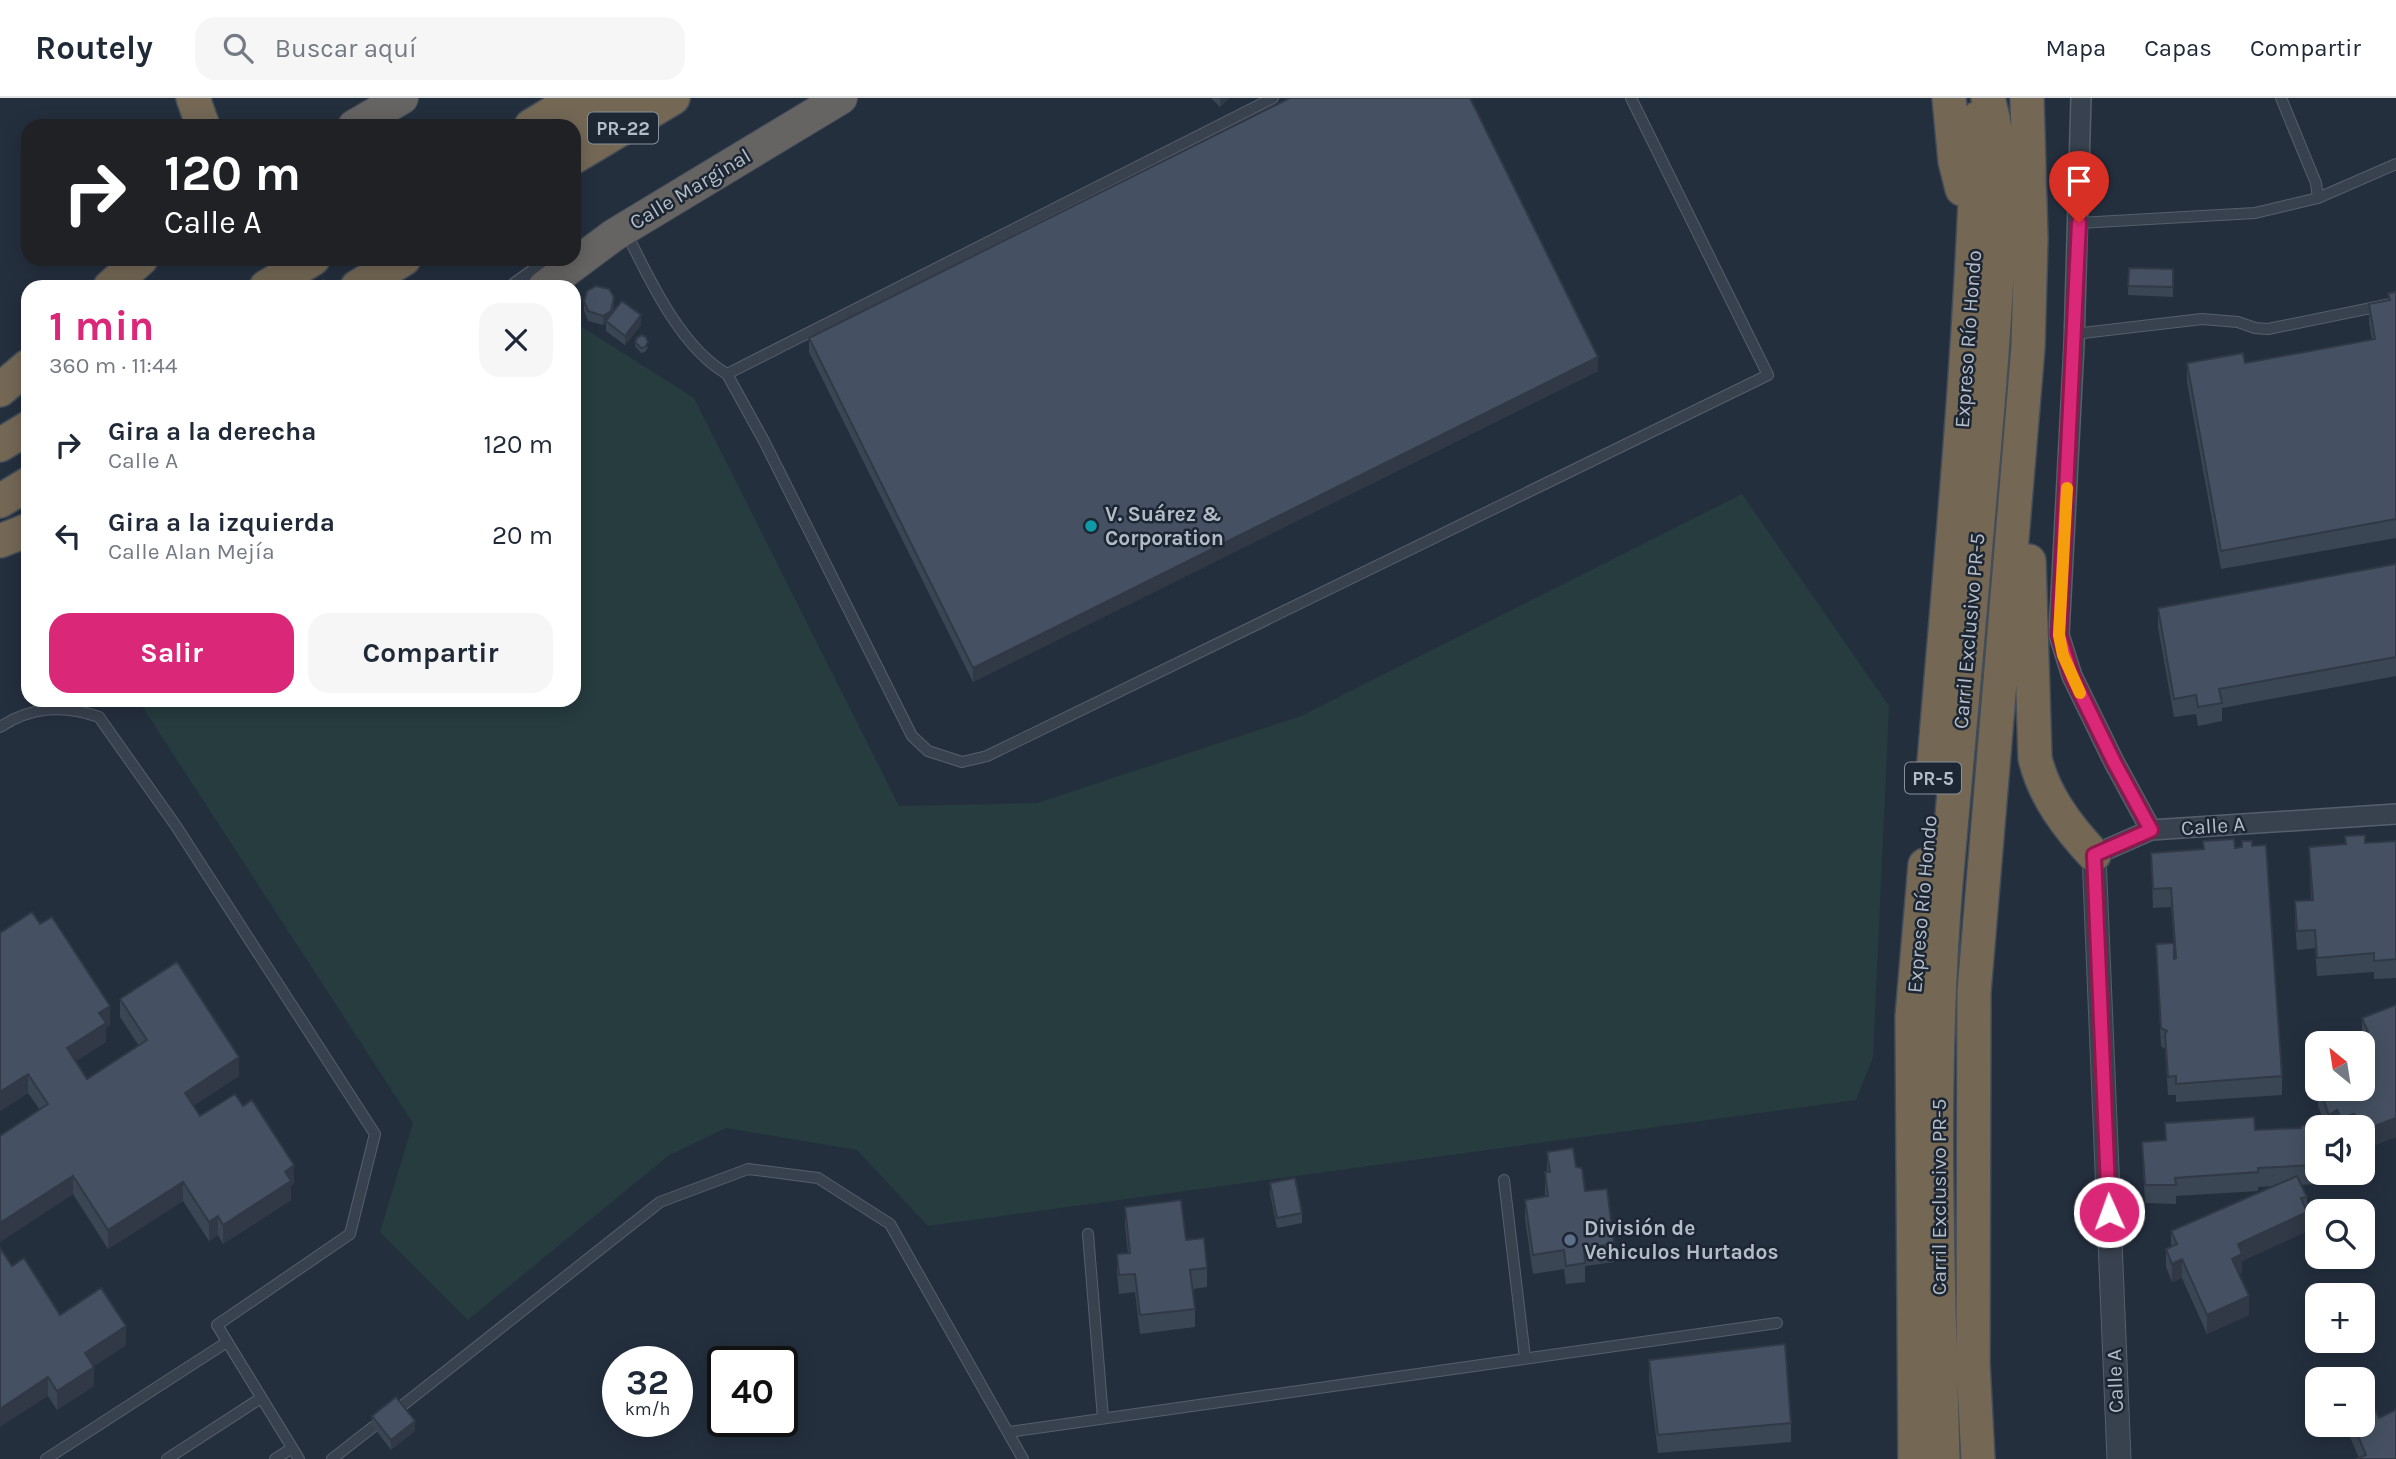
<!DOCTYPE html>
<html lang="es">
<head>
<meta charset="utf-8">
<style>
  body { margin:0; font-family:Karla,sans-serif; background:#f6f6f7; color:#1f2937; height:100vh; display:flex; flex-direction:column; font-size:26px; white-space:nowrap }
  * { box-sizing:border-box; margin:0 }
  p { font-size:23px; color:#747a83 }
  .icon { flex:none; width:38px; height:38px; fill:none; stroke:currentColor; stroke-width:2; stroke-linecap:round; stroke-linejoin:round }
  .map { position:relative; flex:1; overflow:hidden }
  .side { position:absolute; left:21px; top:182px; width:560px; height:427px; display:flex; flex-direction:column; background:#fff; border-radius:21px; box-shadow:0 4px 18px #0003 }
  .side>* { flex:none }
  .guide { position:absolute; left:21px; top:21px; width:560px; height:147px; border-radius:21px; box-shadow:0 4px 18px #0003; background:#202124; color:#fff; overflow:hidden }
  .needle { width:46px; rotate:330deg }
  .controls { position:absolute; left:2305px; top:933px; display:grid; gap:14px }
  .controls a { display:grid; place-items:center; width:70px; height:70px; border-radius:14px; background:#fff; box-shadow:0 4px 18px #0003; font-size:35px }
  .speed { position:absolute; left:602px; top:1248px; display:flex; gap:14px; font-size:35px; font-weight:700; text-align:center }
  .speed>* { display:grid; place-content:center; width:91px; height:91px; border-radius:50%; background:#fff; box-shadow:0 4px 18px #0003; line-height:1 }
  .speed small { font-size:18px; font-weight:400 }
  .speed .limit { border:4px solid #111; border-radius:10px; background:#fff; color:#111 }
  .pin { position:absolute; display:grid; place-items:center; width:60px; height:60px; color:#fff; margin:-72px -30px; border-radius:50% 50% 50% 0; rotate:-45deg; box-shadow:0 0 7px #0007 }
  .pin .icon { rotate:45deg }
  .me { position:absolute; width:77px; margin:-38px; rotate:358deg; stroke-linejoin:round; filter:drop-shadow(0 0 5px #0008) }
  .turn { display:flex; align-items:center; gap:24px; height:147px; padding:0 28px; font-size:32px }
  .turn .icon { width:91px; height:91px; stroke-width:2.5 }
  .turn b { display:block; font-size:49px; line-height:60px }
  .round { display:grid; place-items:center; flex:none; width:74px; height:74px; border-radius:21px; background:#f6f6f7 }
  .head { display:flex; align-items:center; justify-content:space-between; height:119px; padding:0 28px }
  h1 { font-size:42px; font-weight:700; line-height:52px; color:#db2777 }
  .action { display:flex; gap:14px; margin-top:auto; padding:14px 28px }
  .action a { flex:1; height:80px; border-radius:21px; background:#db2777; color:#fff; font-size:28px; font-weight:700; line-height:80px; text-align:center }
  .action a+a { background:#f6f6f7; color:#1f2937 }
  ul { padding:0; list-style:none }
  li { display:flex; align-items:center; gap:21px; height:91px; padding:0 28px }
  li div { flex:1 }
  li b { display:block; font-size:26px }
  li em { font-style:normal }
  header { display:flex; align-items:center; gap:42px; box-sizing:border-box; height:98px; padding:0 35px; background:#fff; border-bottom:2px solid #e0e1e3 }
  header strong { font-size:33px }
  nav { display:flex; gap:38px; margin-inline-start:auto; font-size:24px }
  .search { width:490px; height:63px; background:#f6f6f7; display:flex; align-items:center; gap:18px; box-sizing:border-box; padding:0 24px; border-radius:21px; color:#747a83; font-size:26px }
  .map>svg:first-child { display:block }
</style>
</head>
<body>
<header>
<strong>Routely</strong>
<div class="search"><svg class="icon" aria-label="search" viewBox="0 0 24 24"><circle cx="10" cy="10" r="6"/><path d="M15 15l6 6"/></svg>Buscar aquí</div>
<nav><a>Mapa</a><a>Capas</a><a>Compartir</a></nav>
</header>
<div class="map">
<svg width="2396" height="1361" viewBox="0 0 2396 1361">
  <rect width="100%" height="100%" fill="#242f3e"/>
  <path fill="#263c3f" d="M 574,224 L 694,300 L 899,708 L 1037,705 L 1301,618 L 1742,396 L 1889,608 L 1873,959 L 1856,1002 L 928,1128 L 857,1052 L 726,1030 L 668,1058 L 468,1222 L 380,1134 L 413,1025 L 138,602 L 574,602 Z"/>
  <g fill="none" stroke-linecap="round" stroke-linejoin="round">
    <path stroke="#3a4453" stroke-width="19" stroke-dasharray="19 10" stroke-linecap="butt" d="M 301,161 L 318,189"/>
    <defs>
      <path id="service" d="M 2281,0 L 2316,85 L 2318,100
        M 2079,125 L 2255,115 L 2318,100 L 2396,66
        M 626,134 C 649,181 681,250 727,276 L 1273,0
        M 2074,236 L 2202,221 L 2238,224 L 2255,230 L 2268,231 L 2396,205
        M 727,276 L 764,343 L 912,638 L 928,653 L 962,664 L 987,658 L 1768,277 L 1631,0
        M 0,629 C 32,608 64,607 99,619 L 176,728 L 375,1036 L 350,1136 L 217,1227 L 299,1361
        M 1504,1082 L 1525,1260
        M 1088,1136 L 1103,1320
        M 398,1311 L 660,1104 L 748,1071 L 818,1080 L 890,1126 L 1023,1361
        M 1009,1334 L 1777,1225
        M 46,1361 L 227,1244
        M 167,1361 L 261,1300
        M 275,1361 L 292,1350
        M 332,1361 L 373,1329"/>
      <path id="minor" d="M 2081,0 L 2074,247 L 2059,537 L 2072,578 L 2114,664 L 2151,732
        M 517,189 L 556,161
        M 2094,757 L 2151,732 L 2396,716"/>
      <path id="tertiary" d="M 2094,757 L 2119,1361"/>
      <path id="trunk" d="M 354,28 L 402,0
        M 544,189 L 614,137 L 841,0"/>
      <path id="motorway" d="M 193,0 L 203,28
        M 1949,0 L 1955,63 L 1962,91
        M 531,28 L 577,0
        M 574,31 L 626,0
        M 574,59 L 673,0
        M 110,189 L 141,161
        M 266,189 L 313,161
        M 357,189 L 404,161
        M 0,292 L 28,268
        M 0,347 L 28,330
        M 0,403 L 28,386
        M 0,443 L 28,432
        M 2029,463 L 2035,660 C 2044,698 2068,729 2094,757
        M 1934,664 C 1952,450 1972,235 1978,20
        M 1915,1361 L 1912,919 L 1925,767
        M 1943,1361 C 1938,1169 1930,976 1946,785 C 1960,626 1975,466 1988,307 C 1992,257 1996,207 1998,156 C 2001,103 2003,52 1988,0
        M 1978,1361 L 1973,1265 L 1974,894 L 2028,249 L 2031,141 L 2027,0"/>
    </defs>
    <use href="#service" stroke="#565f6c" stroke-width="12"/>
    <use href="#minor" stroke="#565f6c" stroke-width="22"/>
    <use href="#tertiary" stroke="#565f6c" stroke-width="25"/>
    <use href="#trunk" stroke="#434c59" stroke-width="34"/>
    <use href="#motorway" stroke="#434c59" stroke-width="36"/>
    <use href="#service" stroke="#38414e" stroke-width="10"/>
    <use href="#minor" stroke="#38414e" stroke-width="19"/>
    <use href="#tertiary" stroke="#38414e" stroke-width="23"/>
    <use href="#trunk" stroke="#656462" stroke-width="32"/>
    <use href="#motorway" stroke="#746855" stroke-width="33"/>
  </g>
  <path fill="#3b4654" d="M 1211,0 L 1229,0 L 1220,9 Z
    M 2129,170 L 2173,171 L 2173,199 L 2128,197 Z
    M 2396,194 L 2396,440 L 2221,471 L 2187,284 L 2187,265 L 2245,265 L 2372,242 L 2369,225 L 2369,206 L 2388,203 L 2388,195 Z
    M 584,203 L 614,208 L 613,214 L 641,227 L 625,247 L 606,233 L 606,225 L 603,227 L 588,223 L 584,213 Z
    M 809,240 L 1598,273 L 973,584 L 809,254 Z
    M 635,244 L 648,249 L 645,254 L 641,255 L 635,248 Z
    M 2396,466 L 2396,578 L 2222,610 L 2222,623 L 2198,628 L 2196,616 L 2174,619 L 2158,529 L 2158,510 Z
    M 2203,743 L 2235,750 L 2282,978 L 2282,997 L 2176,1004 L 2176,997 L 2168,997 L 2165,951 L 2161,948 L 2156,846 L 2174,845 L 2171,809 L 2153,810 L 2151,755 L 2203,751 Z
    M 2396,743 L 2396,880 L 2374,881 L 2374,874 L 2317,878 L 2315,850 L 2297,852 L 2295,822 L 2295,803 L 2311,802 L 2309,749 Z
    M 0,835 L 110,927 L 106,930 L 106,944 L 76,963 L 87,981 L 139,948 L 120,919 L 120,901 L 239,978 L 193,1008 L 200,1018 L 294,1086 L 291,1088 L 291,1102 L 223,1146 L 218,1137 L 209,1143 L 183,1103 L 108,1151 L 73,1096 L 0,1144 L 0,1038 L 40,1012 L 28,995 L 0,1013 Z
    M 2396,907 L 2396,1039 L 2362,1052 L 2362,1029 L 2326,1029 L 2318,1008 L 2318,990 L 2362,990 L 2362,945 L 2347,945 L 2347,942 L 2362,936 L 2362,920 Z
    M 2165,1025 L 2255,1032 L 2315,1067 L 2315,1086 L 2301,1087 L 2307,1099 L 2307,1133 L 2242,1163 L 2242,1175 L 2239,1176 L 2249,1217 L 2207,1236 L 2182,1180 L 2172,1184 L 2166,1169 L 2166,1151 L 2171,1148 L 2171,1133 L 2274,1088 L 2258,1089 L 2258,1093 L 2176,1098 L 2176,1106 L 2145,1105 L 2142,1044 L 2165,1042 Z
    M 1547,1054 L 1576,1069 L 1585,1093 L 1614,1146 L 1614,1164 L 1585,1168 L 1585,1184 L 1566,1186 L 1564,1171 L 1533,1176 L 1525,1121 L 1525,1102 L 1545,1099 L 1545,1074 L 1547,1074 Z
    M 1270,1085 L 1302,1115 L 1302,1125 L 1277,1130 L 1270,1095 Z
    M 1125,1109 L 1207,1170 L 1207,1189 L 1193,1191 L 1195,1211 L 1195,1229 L 1140,1236 L 1135,1194 L 1119,1196 L 1117,1175 L 1117,1156 L 1128,1155 L 1125,1128 Z
    M 12,1168 L 60,1217 L 126,1247 L 94,1268 L 94,1288 L 57,1312 L 48,1298 Z
    M 1649,1262 L 1791,1325 L 1791,1344 L 1658,1355 L 1649,1281 Z
    M 372,1318 L 415,1333 L 391,1352 L 372,1327 Z
    M 2379,1320 L 2396,1361 L 2359,1360 L 2350,1339 L 2350,1326 L 2362,1326 Z"/>
  <path fill="#303945" d="M 1220,0 L 1229,0 L 1220,9 Z
    M 614,199 L 614,208 L 611,222 L 606,223 L 606,225 L 603,227 L 603,218 Z
    M 641,217 L 641,227 L 625,247 L 625,238 Z
    M 1598,259 L 1598,273 L 973,584 L 973,570 Z
    M 110,908 L 110,927 L 106,930 L 106,944 L 67,969 L 67,950 L 99,915 Z
    M 239,959 L 239,978 L 185,1013 L 185,995 Z
    M 28,976 L 28,995 L 0,1013 L 0,994 Z
    M 2337,1012 L 2337,1029 L 2329,1029 L 2329,1017 Z
    M 2354,1016 L 2354,1029 L 2341,1029 L 2341,1020 Z
    M 2396,1020 L 2396,1039 L 2362,1052 L 2362,1033 Z
    M 294,1067 L 294,1086 L 291,1088 L 291,1102 L 223,1146 L 223,1127 L 285,1074 Z
    M 73,1078 L 73,1096 L 0,1144 L 0,1125 Z
    M 183,1084 L 183,1103 L 108,1151 L 108,1132 Z
    M 2307,1114 L 2307,1133 L 2242,1163 L 2242,1175 L 2232,1179 L 2232,1161 L 2238,1146 Z
    M 218,1118 L 218,1137 L 209,1143 L 209,1124 Z
    M 2182,1161 L 2182,1180 L 2172,1184 L 2172,1166 Z
    M 2249,1198 L 2249,1217 L 2207,1236 L 2207,1217 Z
    M 126,1228 L 126,1247 L 85,1274 L 85,1255 Z
    M 94,1269 L 94,1288 L 57,1312 L 57,1293 Z
    M 48,1279 L 48,1298 L 0,1329 L 0,1311 Z
    M 415,1323 L 415,1333 L 391,1352 L 391,1342 Z"/>
  <path fill="#455162" stroke="#303945" stroke-width="2" d="M 1290,0 L 1470,0 L 1598,259 L 973,570 L 809,240 Z
    M 2129,170 L 2173,171 L 2173,189 L 2128,188 Z
    M 596,188 L 609,191 L 614,199 L 611,213 L 603,218 L 588,213 L 584,203 L 587,193 Z
    M 2396,194 L 2396,421 L 2221,453 L 2187,265 L 2243,255 L 2245,265 L 2375,241 L 2369,206 L 2390,202 L 2388,195 Z
    M 622,203 L 641,217 L 625,238 L 606,223 Z
    M 642,237 L 646,239 L 648,244 L 645,249 L 641,250 L 635,244 L 637,240 Z
    M 2396,466 L 2396,559 L 2219,591 L 2222,605 L 2198,609 L 2196,597 L 2174,601 L 2158,510 Z
    M 2365,737 L 2365,745 L 2396,743 L 2396,861 L 2374,863 L 2374,855 L 2317,860 L 2315,832 L 2297,833 L 2295,803 L 2313,802 L 2309,749 L 2346,746 L 2345,738 Z
    M 2234,741 L 2235,750 L 2242,749 L 2242,743 L 2252,743 L 2252,748 L 2266,747 L 2282,978 L 2176,986 L 2176,978 L 2168,979 L 2165,936 L 2167,933 L 2161,930 L 2156,846 L 2174,845 L 2174,861 L 2176,860 L 2171,790 L 2153,791 L 2151,755 L 2204,751 L 2203,743 Z
    M 32,814 L 40,826 L 52,819 L 110,908 L 99,915 L 106,925 L 67,950 L 87,981 L 147,942 L 120,901 L 177,864 L 239,959 L 185,995 L 200,1018 L 235,996 L 243,1008 L 252,1002 L 294,1067 L 285,1074 L 291,1083 L 223,1127 L 218,1118 L 209,1124 L 183,1084 L 108,1132 L 73,1078 L 0,1125 L 0,1038 L 48,1006 L 28,976 L 0,994 L 0,835 Z
    M 2396,907 L 2396,1020 L 2362,1033 L 2362,1029 L 2359,1029 L 2354,1016 L 2341,1020 L 2337,1012 L 2329,1017 L 2319,990 L 2362,990 L 2362,945 L 2349,945 L 2347,942 L 2368,934 L 2362,920 Z
    M 2254,1019 L 2255,1032 L 2301,1030 L 2301,1028 L 2312,1027 L 2315,1067 L 2258,1070 L 2258,1074 L 2175,1080 L 2176,1087 L 2145,1087 L 2142,1044 L 2166,1042 L 2165,1025 Z
    M 1573,1050 L 1576,1069 L 1582,1070 L 1585,1093 L 1607,1091 L 1614,1146 L 1584,1150 L 1585,1165 L 1566,1168 L 1564,1152 L 1533,1157 L 1525,1102 L 1548,1098 L 1545,1074 L 1550,1074 L 1547,1054 Z
    M 2297,1078 L 2307,1099 L 2301,1100 L 2307,1114 L 2238,1146 L 2242,1156 L 2232,1161 L 2249,1198 L 2207,1217 L 2182,1161 L 2172,1166 L 2166,1151 L 2177,1146 L 2171,1133 Z
    M 1295,1080 L 1302,1115 L 1277,1120 L 1270,1085 Z
    M 1181,1102 L 1186,1142 L 1204,1140 L 1207,1170 L 1190,1172 L 1195,1211 L 1140,1217 L 1135,1176 L 1119,1177 L 1117,1156 L 1130,1155 L 1125,1109 Z
    M 0,1150 L 12,1168 L 24,1160 L 60,1217 L 101,1190 L 126,1228 L 85,1255 L 94,1269 L 57,1293 L 48,1279 L 0,1311 Z
    M 1785,1246 L 1791,1325 L 1658,1337 L 1649,1262 Z
    M 396,1299 L 415,1323 L 391,1342 L 372,1318 Z
    M 2374,1309 L 2379,1320 L 2396,1312 L 2396,1361 L 2356,1361 L 2366,1357 L 2353,1326 L 2362,1326 L 2362,1314 Z"/>
  <g fill="none" stroke-linecap="round" stroke-linejoin="round">
    <defs>
      <path id="route" d="M 2079,125 L 2059,537 L 2072,578 L 2114,664 L 2151,732 L 2094,757 L 2109,1114"/>
    </defs>
    <use href="#route" stroke="#8e194d" stroke-width="18"/>
    <use href="#route" stroke="#db2777" stroke-width="12"/>
    <path stroke="#f59e0b" stroke-width="12" d="M 2067,390 L 2059,537 L 2063,557 L 2080,595"/>
  </g>
  <circle fill="#0f9aa8" stroke="#1d2633" stroke-width="2.5" cx="1091" cy="428" r="7"/>
  <circle fill="#5c6f8a" stroke="#1d2633" stroke-width="2.5" cx="1570" cy="1142" r="7"/>
  <g text-anchor="middle" stroke-width="5" stroke-linejoin="round" paint-order="stroke">
    <g fill="#1d2633" stroke="#878f9c" stroke-width="2">
      <rect x="588" y="14.5" width="70" height="31" rx="5"/>
      <rect x="1905" y="664.5" width="56" height="31" rx="5"/>
    </g>
    <g font-size="19" font-weight="bold" fill="#b4bcc9">
      <text x="623" y="37">PR-22</text>
      <text x="1933" y="687">PR-5</text>
    </g>
    <g font-size="21" fill="#b4bcc9" stroke="#1d2633">
      <text transform="translate(690 91) rotate(-31)" y="7">Calle Marginal</text>
      <text transform="translate(1968 241) rotate(-86)" y="7">Expreso Río Hondo</text>
      <text transform="translate(1969 533) rotate(-85)" y="7">Carril Exclusivo PR-5</text>
      <text transform="translate(2213 728) rotate(-4)" y="7">Calle A</text>
      <text transform="translate(1922 806) rotate(-85)" y="7">Expreso Río Hondo</text>
      <text transform="translate(1939 1099) rotate(-90)" y="7">Carril Exclusivo PR-5</text>
      <text transform="translate(2115 1283) rotate(-92)" y="7">Calle A</text>
    </g>
    <g font-size="21" font-weight="bold" fill="#b4bcc9" stroke="#1d2633" text-anchor="start">
      <text x="1105" y="423">V. Suárez &amp;<tspan x="1105" dy="24">Corporation</tspan></text>
      <text x="1584" y="1137">División de<tspan x="1584" dy="24">Vehiculos Hurtados</tspan></text>
    </g>
  </g>
</svg>
<div class="controls">
<a><svg class="needle" viewBox="-14 -14 28 28"><path d="M0-13l5 13h-10z" fill="#e53935"/><path d="M0 13l5-13h-10z" fill="#747a83"/></svg></a>
<a><svg class="icon" aria-label="sound" viewBox="0 0 24 24"><path d="M4 9h4l5-4v14l-5-4H4zM17 9q2 3 0 6"/></svg></a>
<a><svg class="icon" aria-label="search" viewBox="0 0 24 24"><circle cx="10" cy="10" r="6"/><path d="M15 15l6 6"/></svg></a>
<a>+</a>
<a>−</a>
</div>
<div class="speed"><div>32<small>km/h</small></div><div class="limit">40</div></div>
<div class="pin" style="left:2079px;top:125px;background:#d93025"><svg class="icon" aria-label="arrive" viewBox="0 0 24 24"><path d="M6 21V4h12l-3 4 3 4H6"/></svg></div>
<svg class="me" style="left:2109px;top:1114px" viewBox="-20 -20 40 40"><circle r="17" fill="#db2777" stroke="#fff" stroke-width="3"/><path d="M0-11L8 9 0 5-8 9z" fill="#fff"/></svg>
<div class="guide">
<div class="turn"><svg class="icon" aria-label="right" viewBox="0 0 24 24"><path d="M7 20v-9h11M14 6l5 5-5 5"/></svg><div><b>120 m</b>Calle A</div></div>
</div>
<section class="side">
<div class="head"><div><h1>1 min</h1><p>360 m · 11:44</p></div><a class="round"><svg class="icon" aria-label="close" viewBox="0 0 24 24"><path d="M6 6l12 12M18 6L6 18"/></svg></a></div>
<ul>
<li><svg class="icon" aria-label="right" viewBox="0 0 24 24"><path d="M7 20v-9h11M14 6l5 5-5 5"/></svg><div><b>Gira a la derecha</b><p>Calle A</p></div><em>120 m</em></li>
<li><svg class="icon" aria-label="left" viewBox="0 0 24 24"><path d="M17 20v-9H6M10 6l-5 5 5 5"/></svg><div><b>Gira a la izquierda</b><p>Calle Alan Mejía</p></div><em>20 m</em></li>
</ul>
<div class="action"><a>Salir</a><a>Compartir</a></div>
</section>
</div>
</body>
</html>
